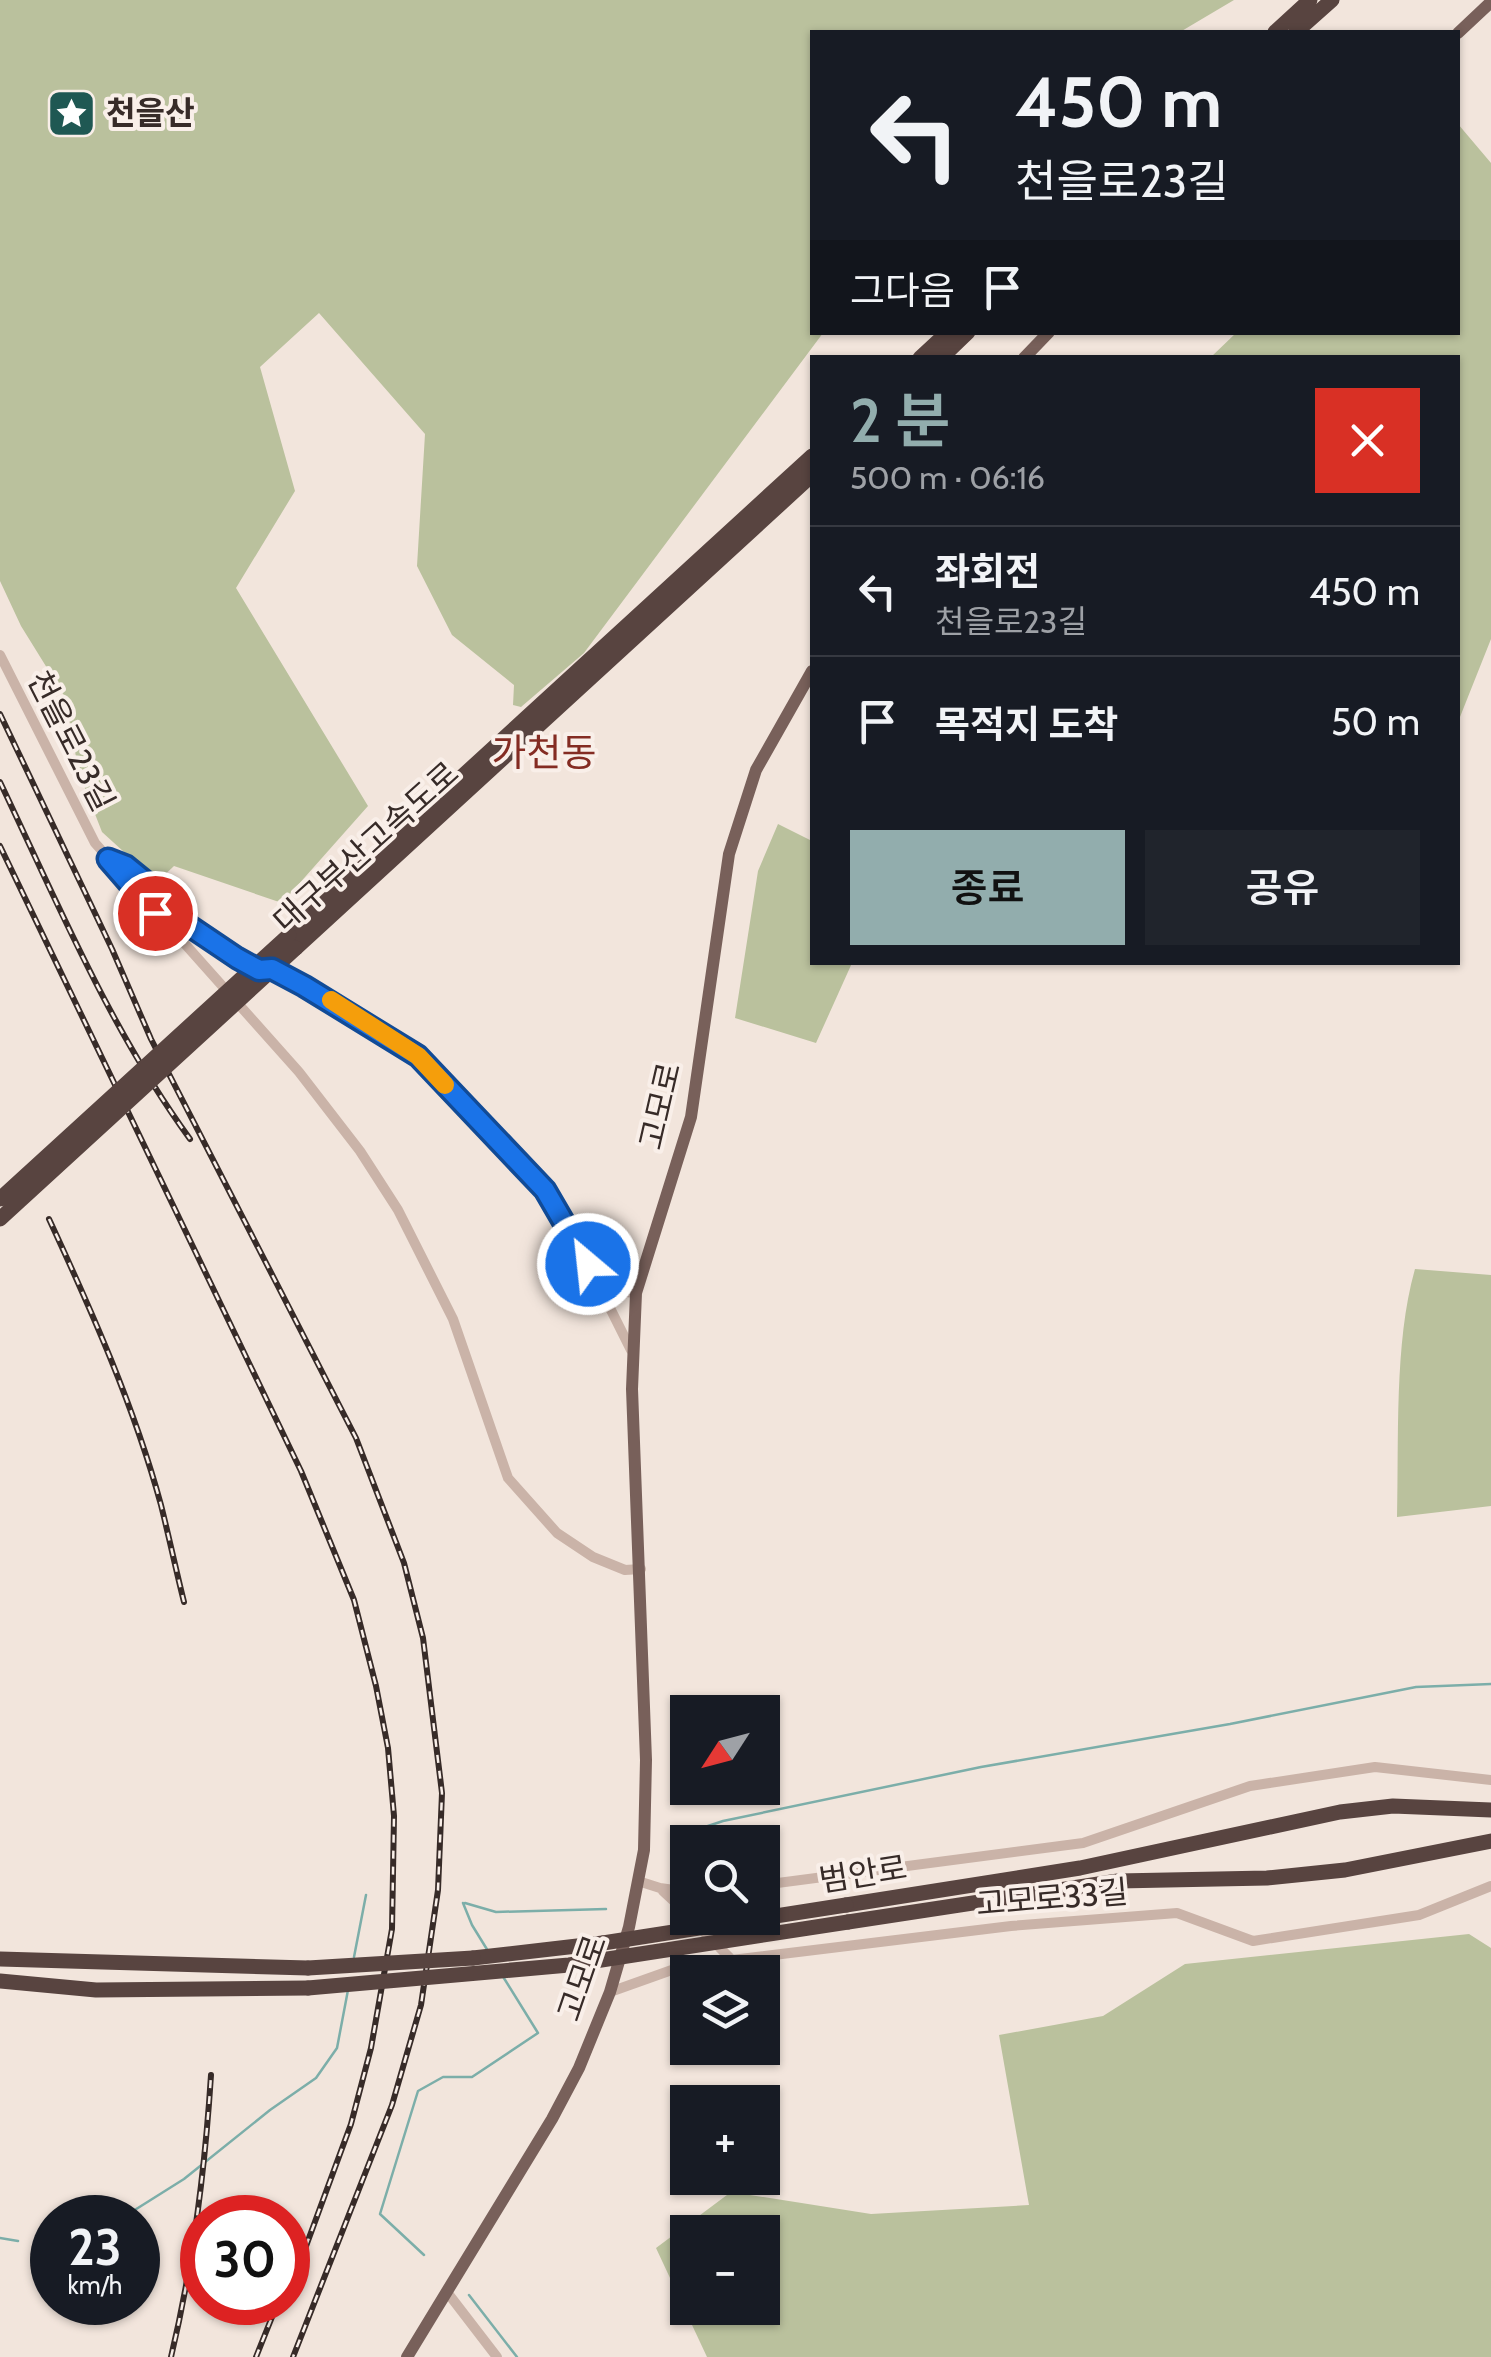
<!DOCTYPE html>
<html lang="ko">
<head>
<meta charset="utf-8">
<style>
  body { margin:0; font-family:Cabin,"Noto Sans KR",sans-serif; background:#20242c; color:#f1f3f6; height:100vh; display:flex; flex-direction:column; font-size:38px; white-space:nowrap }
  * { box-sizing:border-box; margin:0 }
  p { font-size:32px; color:#9ea1a6 }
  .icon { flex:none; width:55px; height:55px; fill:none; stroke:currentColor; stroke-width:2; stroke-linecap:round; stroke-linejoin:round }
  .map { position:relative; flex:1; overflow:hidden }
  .drawer { position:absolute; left:810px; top:355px; width:650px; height:610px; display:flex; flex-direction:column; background:#171b24; border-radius:0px; box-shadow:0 2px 8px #0004 }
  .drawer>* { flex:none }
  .top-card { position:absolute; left:810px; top:30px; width:650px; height:305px; border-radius:0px; box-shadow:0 2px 8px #0004; background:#171b24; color:#f1f3f6; overflow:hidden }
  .needle { width:65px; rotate:234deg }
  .fabs { position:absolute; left:670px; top:1695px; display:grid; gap:20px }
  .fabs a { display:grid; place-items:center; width:110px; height:110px; border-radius:0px; background:#171b24; box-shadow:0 2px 8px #0004; font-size:50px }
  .speed { position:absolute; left:30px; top:2195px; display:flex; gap:20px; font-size:50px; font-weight:700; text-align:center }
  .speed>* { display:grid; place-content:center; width:130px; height:130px; border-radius:50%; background:#171b24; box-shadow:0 2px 8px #0004; line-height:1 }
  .speed small { font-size:25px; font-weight:400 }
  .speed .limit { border:15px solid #d22; background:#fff; color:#111 }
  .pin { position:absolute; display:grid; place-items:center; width:85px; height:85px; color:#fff; margin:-42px; border:5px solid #fff; border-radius:50%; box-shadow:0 2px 10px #0007 }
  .me { position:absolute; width:110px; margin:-55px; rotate:332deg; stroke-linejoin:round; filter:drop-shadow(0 0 8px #0008) }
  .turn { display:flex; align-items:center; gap:35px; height:210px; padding:0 40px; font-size:45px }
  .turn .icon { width:130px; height:130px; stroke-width:2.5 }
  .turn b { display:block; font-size:70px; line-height:85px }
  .then { display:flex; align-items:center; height:95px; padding:0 40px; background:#0003; gap:20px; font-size:38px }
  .round { display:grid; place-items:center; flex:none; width:105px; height:105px; border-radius:0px; background:#20242c }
  .overview { display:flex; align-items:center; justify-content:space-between; height:170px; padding:0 40px }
  h1 { font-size:60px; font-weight:600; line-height:75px; color:#92adad }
  .action { display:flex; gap:20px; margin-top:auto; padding:20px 40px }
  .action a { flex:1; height:115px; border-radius:0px; background:#92adad; color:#111; font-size:40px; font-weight:600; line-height:115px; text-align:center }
  .action a+a { background:#20242c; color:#f1f3f6 }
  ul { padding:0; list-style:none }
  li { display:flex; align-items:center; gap:30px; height:130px; padding:0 40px; border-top:2px solid #363941 }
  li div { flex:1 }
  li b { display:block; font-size:38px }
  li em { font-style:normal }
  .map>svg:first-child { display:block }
</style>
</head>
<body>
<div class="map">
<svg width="1491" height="2357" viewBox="0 0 1491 2357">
  <rect width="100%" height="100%" fill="#f2e5dc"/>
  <path fill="#bac19d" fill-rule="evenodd" d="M 0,0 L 1234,0 L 1180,32 L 812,32 L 812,332 L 823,333 L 584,653 L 521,707 L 513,705 L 514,685 L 452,635 L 417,566 L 425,434 L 319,313 L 260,367 L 295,491 L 236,588 L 368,806 L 282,903 L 174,866 L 157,882 L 102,832 L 79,773 L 65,697 L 21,626 L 0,581 Z
    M 1458,124 L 1491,163 L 1491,639 L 1458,722 L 1458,358 L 1211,357 L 1236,333 L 1458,332 Z
    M 778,824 L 812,841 L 812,962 L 852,963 L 816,1043 L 735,1018 L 758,871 Z
    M 1415,1269 L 1491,1275 L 1491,1506 L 1397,1517 C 1399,1440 1394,1342 1415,1269 Z
    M 1469,1934 L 1491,1948 L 1491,2357 L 707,2357 L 656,2248 L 731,2192 L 871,2214 L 1029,2205 L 999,2035 L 1103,2016 L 1185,1964 ZM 688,2232 L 762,2232 L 762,2308 L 688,2308 Z"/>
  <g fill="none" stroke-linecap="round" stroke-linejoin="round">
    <path stroke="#7caea9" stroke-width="2.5" d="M 672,1838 L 723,1821 L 981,1767 L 1230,1724 L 1416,1687 L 1491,1684
      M 463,1903 L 472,1925 L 488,1951
      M 465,1903 L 496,1912 L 606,1909
      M 354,1957 L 366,1895
      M 122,2218 L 184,2179 L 270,2110 L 316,2078 L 337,2048 L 348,1990
      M 0,2238 L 18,2241
      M 424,2255 L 380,2214 L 418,2091 L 443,2077 L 472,2077 L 538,2033 L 502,1975
      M 469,2295 L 517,2357"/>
    <path stroke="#cab3a8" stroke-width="10" d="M 0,655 L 95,843 L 299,1072 L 360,1151 L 398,1210 L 453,1319 L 508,1478 L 557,1533 L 593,1557 L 625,1570 L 641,1569
      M 109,859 L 126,866 L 153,888 L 188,925 L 237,958 L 259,970 L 272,969 L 331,1001 L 417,1057 L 545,1190 L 576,1240 L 631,1350
      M 599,1290 L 636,1293
      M 638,1881 L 660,1888 L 688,1892
      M 762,1885 L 1083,1843 L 1250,1786 L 1375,1767 L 1491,1780
      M 663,1891 L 688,1914
      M 690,1918 L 732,1960
      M 610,1992 L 683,1966 L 1011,1926 L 1177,1913 L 1253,1941 L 1419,1915 L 1491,1886
      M 447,2292 L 497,2357"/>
    <path stroke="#78605a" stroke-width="12" d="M 1458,33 L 1491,2
      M 1024,358 L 1049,332
      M 407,2357 L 552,2119 L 579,2068 L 610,1992 L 629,1927 L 644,1850 L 646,1760 L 632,1389 L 636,1293 L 691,1117 L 729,854 L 756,770 L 812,671"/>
    <path stroke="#584440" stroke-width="15" d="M 1275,32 L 1310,0
      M 1296,32 L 1332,0
      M 920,358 L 948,332
      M 941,358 L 968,332
      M 289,935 L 812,456
      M 296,948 L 812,475
      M 846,1905 L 1080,1868 L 1340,1812 L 1393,1806 L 1491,1810
      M 848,1922 L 1118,1881 L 1267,1878 L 1345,1870 L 1491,1841
      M 473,1958 L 603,1943
      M 0,1959 L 308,1968
      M 0,1981 L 96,1990 L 308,1988"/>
    <defs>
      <path id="rail" d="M 0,714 L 112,949 L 151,1039 L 356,1438 L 404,1563 L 423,1638 L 442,1793 L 438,1890 L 421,2005 L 392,2105 L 293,2357
        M 0,782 C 58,904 110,1029 190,1139
        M 0,846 L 301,1471 L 354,1600 L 376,1686 L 388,1748 L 394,1816 L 392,1929 L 371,2048 L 351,2124 L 288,2295
        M 49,1219 C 92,1312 134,1406 161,1505 C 169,1537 176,1570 184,1602
        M 171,2357 C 193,2265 205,2169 211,2075
        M 256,2357 L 278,2302"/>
    </defs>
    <use href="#rail" stroke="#372b28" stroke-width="6"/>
    <use href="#rail" stroke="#f9efe9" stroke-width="2.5" stroke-dasharray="8" stroke-linecap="butt"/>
    <path stroke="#584440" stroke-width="15" d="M 0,1199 L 289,935
      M 0,1219 L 296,948
      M 603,1943 L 846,1905
      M 308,1968 L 473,1958
      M 308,1988 L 569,1965 L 848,1922"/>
  </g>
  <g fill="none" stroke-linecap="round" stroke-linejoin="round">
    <defs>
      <path id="route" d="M 155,913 L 108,859 L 126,866 L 153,888 L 188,925 L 237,958 L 259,970 L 272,969 L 304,986 L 418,1056 L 545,1190 L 588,1264"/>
    </defs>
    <use href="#route" stroke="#114b97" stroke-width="25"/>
    <use href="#route" stroke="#1a73e8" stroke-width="18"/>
    <path stroke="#f59e0b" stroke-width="18" d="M 331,1000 L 418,1056 L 445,1085"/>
  </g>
  <defs>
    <symbol id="sight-square" viewBox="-11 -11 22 22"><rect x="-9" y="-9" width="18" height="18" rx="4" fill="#1f5853" stroke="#f9efe9"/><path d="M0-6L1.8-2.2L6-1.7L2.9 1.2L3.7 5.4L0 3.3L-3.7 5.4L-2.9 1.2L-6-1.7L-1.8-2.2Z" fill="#fff"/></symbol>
  </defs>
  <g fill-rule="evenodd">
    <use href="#sight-square" x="44" y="86" width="55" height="55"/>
  </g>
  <g text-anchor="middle" stroke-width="8" stroke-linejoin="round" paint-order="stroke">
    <g font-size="32" font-weight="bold" fill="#372b28" stroke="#f9efe9" text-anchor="start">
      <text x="106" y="124">천을산</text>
    </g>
    <g font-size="32" fill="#372b28" stroke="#f9efe9">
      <text transform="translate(71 741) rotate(63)" y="11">천을로23길</text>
      <text transform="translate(366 847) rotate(-42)" y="11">대구부산고속도로</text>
      <text transform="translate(660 1106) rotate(-77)" y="11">고모로</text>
      <text transform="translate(863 1874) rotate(-9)" y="11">범안로</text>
      <text transform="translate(1052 1898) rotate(-5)" y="11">고모로33길</text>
      <text transform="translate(582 1978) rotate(-71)" y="11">고모로</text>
    </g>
    <g font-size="38" fill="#842c23" stroke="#f9efe9">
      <text x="544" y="766">가천동</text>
    </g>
  </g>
</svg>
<div class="fabs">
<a><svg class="needle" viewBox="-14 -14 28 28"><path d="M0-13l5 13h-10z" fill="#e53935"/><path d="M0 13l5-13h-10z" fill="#9ea1a6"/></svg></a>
<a><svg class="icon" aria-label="search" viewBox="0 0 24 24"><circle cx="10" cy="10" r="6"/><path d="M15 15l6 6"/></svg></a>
<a><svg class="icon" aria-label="layers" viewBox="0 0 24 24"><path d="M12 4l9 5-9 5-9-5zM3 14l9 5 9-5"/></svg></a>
<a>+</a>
<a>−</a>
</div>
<div class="speed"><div>23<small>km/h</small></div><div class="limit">30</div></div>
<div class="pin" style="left:155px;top:913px;background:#d93025"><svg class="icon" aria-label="arrive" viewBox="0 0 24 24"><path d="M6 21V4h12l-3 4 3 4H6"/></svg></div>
<svg class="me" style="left:588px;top:1264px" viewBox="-20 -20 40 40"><circle r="17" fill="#1a73e8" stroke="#fff" stroke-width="3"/><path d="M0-11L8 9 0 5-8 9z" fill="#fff"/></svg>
<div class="top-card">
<div class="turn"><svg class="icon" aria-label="left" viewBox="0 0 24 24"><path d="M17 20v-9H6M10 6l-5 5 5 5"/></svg><div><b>450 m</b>천을로23길</div></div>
<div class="then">그다음<svg class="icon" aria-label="arrive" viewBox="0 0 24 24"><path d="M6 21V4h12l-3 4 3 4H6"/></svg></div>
</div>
<section class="drawer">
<div class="overview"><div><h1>2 분</h1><p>500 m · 06:16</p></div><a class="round" style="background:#d93025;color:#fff"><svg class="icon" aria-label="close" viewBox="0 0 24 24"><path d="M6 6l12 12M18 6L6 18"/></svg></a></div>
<ul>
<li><svg class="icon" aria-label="left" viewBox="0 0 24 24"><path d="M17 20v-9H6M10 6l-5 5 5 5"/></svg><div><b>좌회전</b><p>천을로23길</p></div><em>450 m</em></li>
<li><svg class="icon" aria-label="arrive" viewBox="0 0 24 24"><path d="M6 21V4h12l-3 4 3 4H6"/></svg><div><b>목적지 도착</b></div><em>50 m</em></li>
</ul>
<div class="action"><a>종료</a><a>공유</a></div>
</section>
</div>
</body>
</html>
